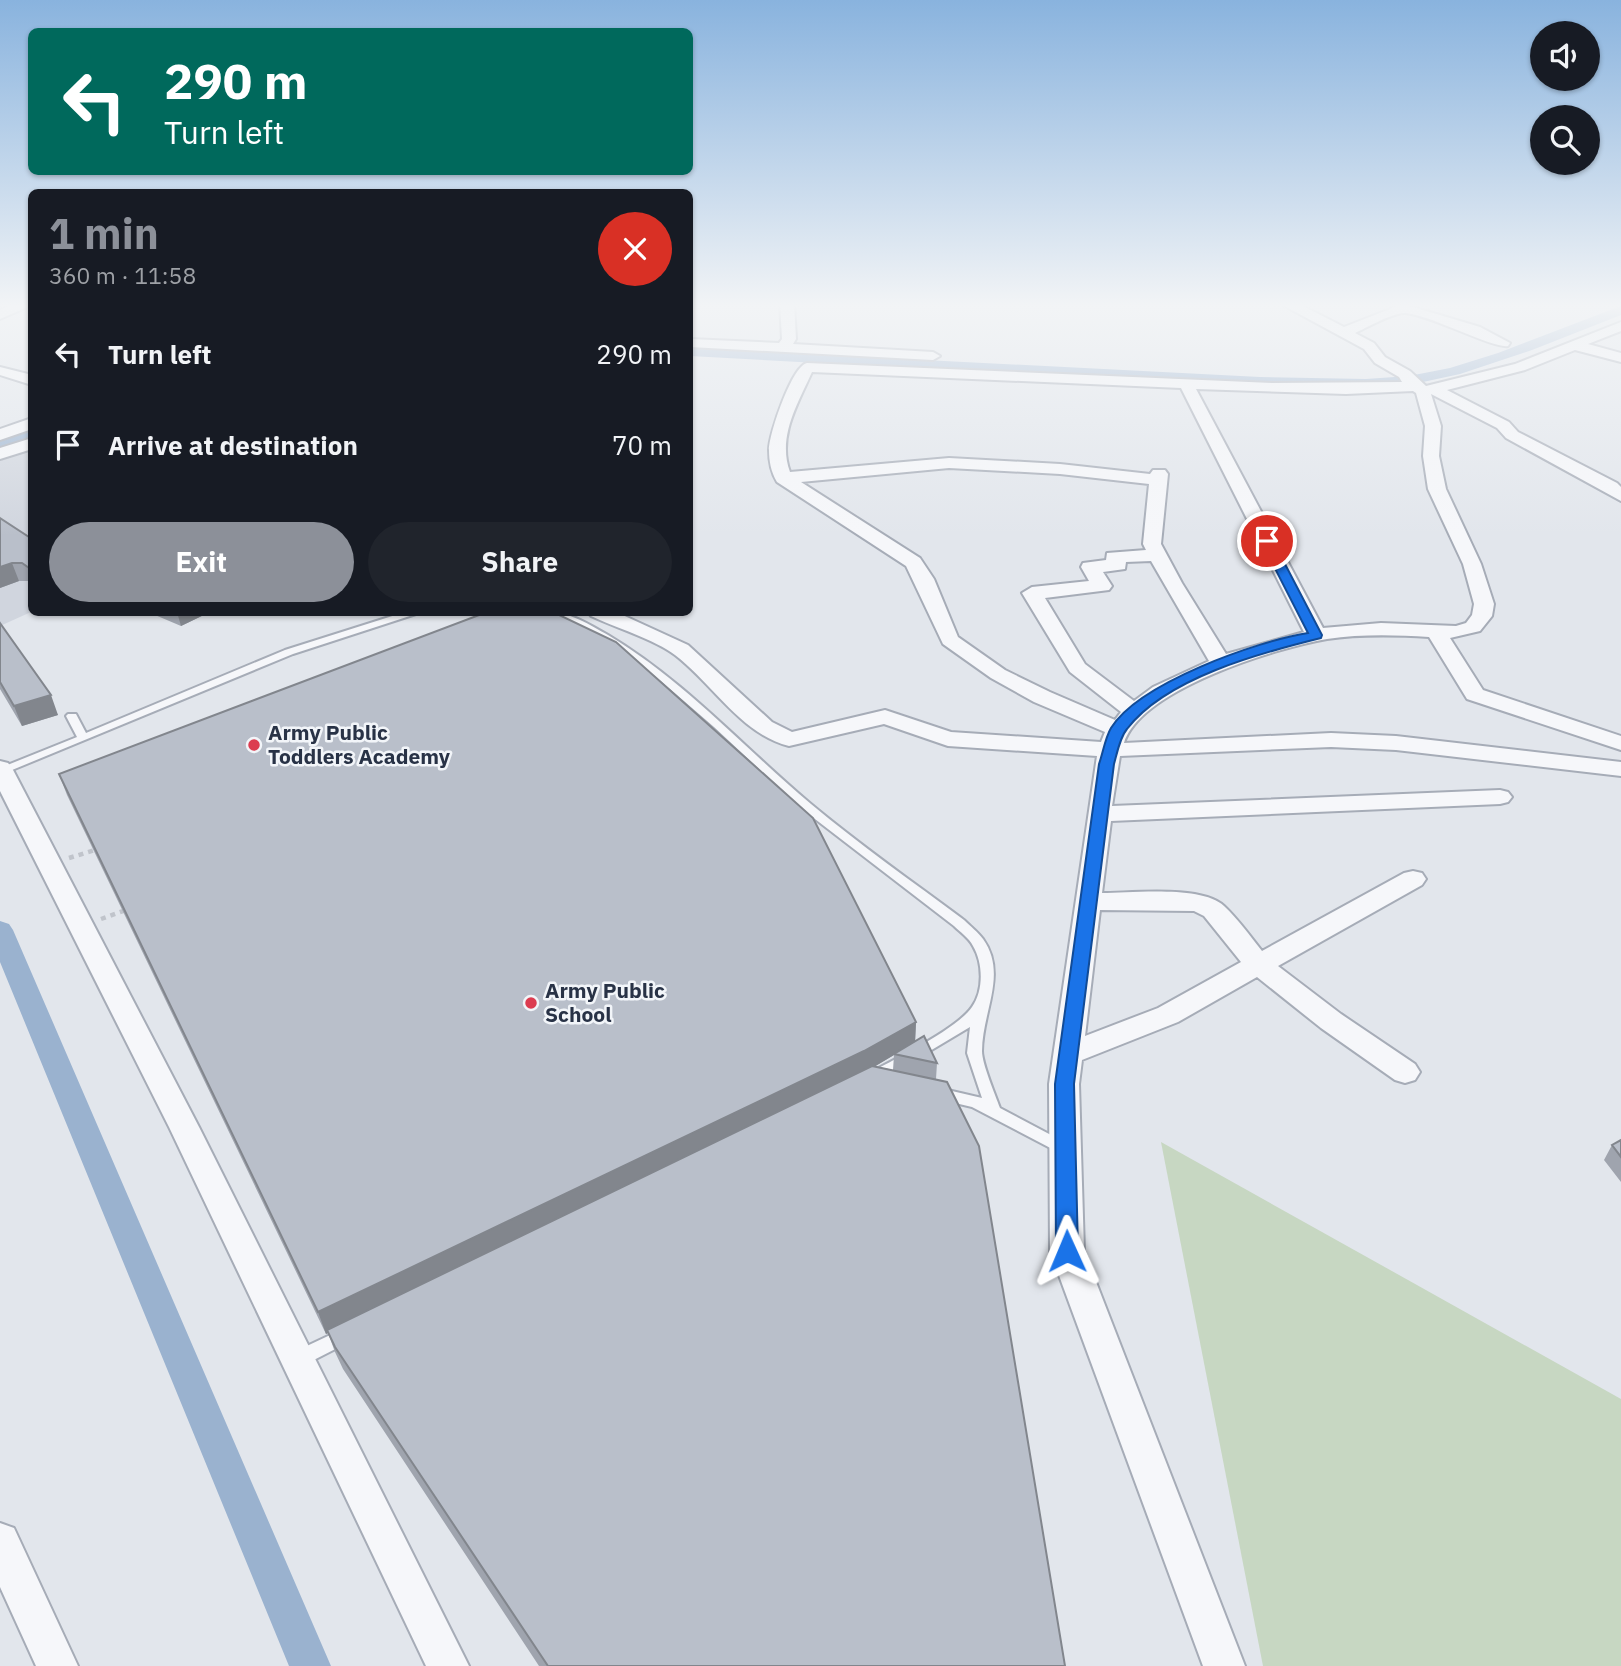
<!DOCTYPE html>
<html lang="en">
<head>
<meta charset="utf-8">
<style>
  body { margin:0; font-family:"IBM Plex Sans",sans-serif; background:#20242c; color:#f1f3f6; height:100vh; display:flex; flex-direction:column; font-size:26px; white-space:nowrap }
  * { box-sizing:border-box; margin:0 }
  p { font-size:23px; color:#9ea1a6 }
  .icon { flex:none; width:38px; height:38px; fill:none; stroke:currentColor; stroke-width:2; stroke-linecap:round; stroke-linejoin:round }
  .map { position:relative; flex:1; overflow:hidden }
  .drawer { position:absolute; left:28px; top:189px; width:665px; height:427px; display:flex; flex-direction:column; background:#171b24; border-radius:10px; box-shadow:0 2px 5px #0004 }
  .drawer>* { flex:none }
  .banner { position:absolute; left:28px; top:28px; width:665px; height:147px; border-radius:10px; box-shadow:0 2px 5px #0004; background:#00695c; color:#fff; overflow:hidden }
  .controls { position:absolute; left:1530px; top:21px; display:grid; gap:14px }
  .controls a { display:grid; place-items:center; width:70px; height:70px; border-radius:50%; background:#171b24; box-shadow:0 2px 5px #0004; font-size:35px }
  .pin { position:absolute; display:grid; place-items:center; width:60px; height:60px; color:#fff; margin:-30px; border:4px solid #fff; border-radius:50%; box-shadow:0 2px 7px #0007 }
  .me { position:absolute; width:77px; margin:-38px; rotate:359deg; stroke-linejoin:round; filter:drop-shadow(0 0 5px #0008) }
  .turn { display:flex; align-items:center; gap:24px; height:147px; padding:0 21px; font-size:32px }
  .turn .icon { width:91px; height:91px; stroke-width:2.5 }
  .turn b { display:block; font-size:49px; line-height:60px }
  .round { display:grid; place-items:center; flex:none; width:74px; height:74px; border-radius:37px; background:#20242c }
  .headline { display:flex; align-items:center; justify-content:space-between; height:119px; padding:0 21px }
  h1 { font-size:42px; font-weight:700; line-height:52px; color:#8c9099 }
  .button { display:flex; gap:14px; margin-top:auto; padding:14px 21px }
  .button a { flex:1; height:80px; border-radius:42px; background:#8c9099; color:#fff; font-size:28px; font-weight:700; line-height:80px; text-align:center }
  .button a+a { background:#20242c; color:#f1f3f6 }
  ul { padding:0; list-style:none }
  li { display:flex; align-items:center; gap:21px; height:91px; padding:0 21px }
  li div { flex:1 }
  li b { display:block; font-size:26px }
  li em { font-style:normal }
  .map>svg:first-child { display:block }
</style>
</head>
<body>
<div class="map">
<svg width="1621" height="1666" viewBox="0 0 1621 1666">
  <rect width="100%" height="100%" fill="#e2e6ec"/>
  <path fill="#d0d5de" d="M 31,449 L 31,612 L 0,626 L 0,461 Z"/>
  <path fill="#c7d7c2" d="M 1161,1142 L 1621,1399 L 1621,1666 L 1263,1666 Z"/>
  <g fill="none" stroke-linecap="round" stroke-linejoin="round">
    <path fill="#9ab2cf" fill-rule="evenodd" d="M 1621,306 L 1621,315 L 1532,350 L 1460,374 L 1409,385 L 1366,388 L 1260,387 L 690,356 L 690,348 L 1260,377 L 1366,379 L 1409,376 L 1450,368 L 1498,353 Z
      M 32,427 L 32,438 L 0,448 L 0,438 Z
      M 0,921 L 9,924 L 13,930 L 331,1666 L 289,1666 L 0,962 Z"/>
    <defs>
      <path id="lane" d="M 405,612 L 422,612 L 293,654 L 0,775 L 0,768 L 77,737 L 66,716 L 68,714 L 76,714 L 86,733 L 285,650 Z
        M 549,612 C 570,612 590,625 608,635 C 685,681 743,747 811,804 C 860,845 913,882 964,920 C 970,926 978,932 983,939 C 1008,974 982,1012 982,1051 C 982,1064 995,1094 1000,1108 L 1068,1144 L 1071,1148 L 1068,1152 L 1063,1154 L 1058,1152 L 972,1107 L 934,1098 L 932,1094 L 934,1090 L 939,1088 L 982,1098 L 967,1053 L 970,1027 L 878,1082 L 873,1084 L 868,1082 L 866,1078 L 868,1074 C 894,1059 956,1030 972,1007 C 984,990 983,963 973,946 C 969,938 960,932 954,926 L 802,809 L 714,727 L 655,676 L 623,653 Z
        M 345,1328 L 351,1331 L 354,1336 L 351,1341 L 304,1365 L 298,1367 L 292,1365 L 289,1359 L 292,1353 Z"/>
      <path id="street" d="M 15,303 L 32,305 L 0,319 L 0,310 Z
        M 780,303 L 794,303 L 796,339 L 793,344 L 933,352 L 940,356 L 933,360 L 690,347 L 690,339 L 779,343 L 782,339 Z
        M 1279,303 L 1297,303 L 1344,327 L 1403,304 L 1480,327 L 1510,343 L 1508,346 C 1494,349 1428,314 1405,313 C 1394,312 1366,328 1355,333 L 1374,343 L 1385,357 L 1410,371 L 1426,386 L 1515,364 L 1621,322 L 1621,331 L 1588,344 L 1621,353 L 1621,362 L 1575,350 L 1525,370 L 1447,390 L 1509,422 L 1518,432 L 1617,483 L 1621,487 L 1621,501 L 1506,438 L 1497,428 L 1431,394 L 1441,426 L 1439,456 L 1446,489 L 1481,564 L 1494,604 L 1492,616 L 1480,631 L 1450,638 L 1483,690 L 1621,736 L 1621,750 L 1467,699 L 1429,637 C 1395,635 1361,634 1327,639 C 1276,648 1141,689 1124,743 L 1331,733 L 1396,736 L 1621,762 L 1621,776 L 1396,750 L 1331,747 L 1120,756 L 1112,806 L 1500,790 L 1508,792 L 1512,797 L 1508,802 L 1500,804 L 1111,821 L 1102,893 C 1132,893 1202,885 1224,906 C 1238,919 1250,936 1262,951 L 1404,873 L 1413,871 L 1422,873 L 1426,879 L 1422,885 L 1278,966 L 1341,1014 L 1415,1064 L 1420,1072 L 1415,1080 L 1405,1083 L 1395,1080 L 1321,1028 L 1257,977 L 1178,1022 L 1082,1060 L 1079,1084 L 1084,1251 L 1245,1666 L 1203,1666 L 1050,1251 L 1049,1084 L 1097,756 L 948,746 L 884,724 L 789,746 C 741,734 713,684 675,655 C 656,640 614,627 591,616 L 588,612 L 616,612 L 688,645 L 772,722 L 792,732 L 885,710 L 951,732 L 1101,742 L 1105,732 L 1034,702 L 991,678 L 943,644 L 906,566 L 777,482 C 771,472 769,461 769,450 C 769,434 792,366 807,363 L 1272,383 L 1402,382 L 1399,377 L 1375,363 L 1364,349 ZM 812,372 L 1181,388 L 1304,632 L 1226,654 L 1182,583 L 1161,544 L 1168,474 L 1165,470 L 1153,470 L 1150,474 L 1060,464 L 949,458 L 790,472 C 777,437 798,403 812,372 ZM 1196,389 L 1346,394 L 1413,391 L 1416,393 L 1425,426 L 1423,456 L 1428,489 L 1463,564 L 1474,604 L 1472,615 L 1466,623 L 1456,626 L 1381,623 L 1323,628 ZM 949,468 L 1060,474 L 1149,484 L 1143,544 L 1146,550 L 1107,553 L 1106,560 L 1083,563 L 1081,567 L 1089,581 L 1032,587 L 1022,593 L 1070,672 L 1121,712 L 1115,720 L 1050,692 L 1005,670 L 958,637 L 934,579 L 920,558 L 801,482 ZM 1151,561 L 1209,661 L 1153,687 L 1134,701 L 1085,664 L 1045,598 L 1109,590 L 1112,586 L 1103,572 L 1125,569 L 1126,562 ZM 1100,910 L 1194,911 L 1204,916 L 1241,962 L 1158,1008 L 1085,1036 Z
        M 0,367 L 32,375 L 32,385 L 0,375 Z
        M 32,418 L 32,429 L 0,440 L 0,429 Z
        M 32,438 L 32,449 L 0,459 L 0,448 Z
        M 0,761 L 8,763 L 12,768 L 199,1127 L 469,1666 L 426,1666 L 169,1127 L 0,791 Z
        M 0,1523 L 14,1528 L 78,1666 L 36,1666 L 0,1587 Z"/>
    </defs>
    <use href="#lane" stroke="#a6acb7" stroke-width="4"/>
    <use href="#street" stroke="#a6acb7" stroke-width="4"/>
    <path stroke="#c0c4cb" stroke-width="4.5" stroke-dasharray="5 5" stroke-linecap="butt" d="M 69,858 L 98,849
      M 101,919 L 126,910"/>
    <use href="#lane" fill="#f6f7fa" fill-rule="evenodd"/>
    <use href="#street" fill="#f6f7fa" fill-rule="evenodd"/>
  </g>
  <path fill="#9fa4ae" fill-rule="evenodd" d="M 0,518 L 32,539 L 32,583 L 29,581 L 19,581 L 0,588 Z
    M 148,612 L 210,612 L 181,626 Z
    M 0,623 L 58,715 L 22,726 L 0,689 Z
    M 59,774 L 916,1022 L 915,1042 L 937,1063 L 936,1079 L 1065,1666 L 539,1666 L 343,1369 L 335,1352 L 328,1333 L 326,1334 L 67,795 ZM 894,1055 L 893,1070 L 875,1066 Z
    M 1621,1140 L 1621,1182 L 1604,1160 L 1612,1145 Z"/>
  <path fill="#82868d" d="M 12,563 L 19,581 L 0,588 L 0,567 Z
    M 177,612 L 210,612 L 181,626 Z
    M 51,695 L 58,715 L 22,726 L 14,706 Z
    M 916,1022 L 915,1043 L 894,1054 L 894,1055 L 864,1073 L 326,1334 L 318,1312 Z"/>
  <path fill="#b9bfca" stroke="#82868d" stroke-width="2" d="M 0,518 L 32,539 L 32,570 L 22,563 L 12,563 L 0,567 Z
    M 487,612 L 553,612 L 616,642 L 813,818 L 916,1022 L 864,1051 L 318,1312 L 59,774 Z
    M 0,623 L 51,695 L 14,706 L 0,682 Z
    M 924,1036 L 937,1063 L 894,1054 Z
    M 872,1066 L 947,1082 L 979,1146 L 1065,1666 L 548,1666 L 335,1347 L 327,1330 Z
    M 1621,1140 L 1621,1157 L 1612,1145 Z"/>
  <linearGradient id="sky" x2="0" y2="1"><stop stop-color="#89b3de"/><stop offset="0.57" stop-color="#f2f4f6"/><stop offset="1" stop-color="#f2f4f6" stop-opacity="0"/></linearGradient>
  <rect width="1621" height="536" fill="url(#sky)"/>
  <path fill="#1a73e8" stroke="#114b97" stroke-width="2" d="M 1267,538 L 1273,541 L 1322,635 L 1321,638 C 1260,653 1166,678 1127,729 C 1120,737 1117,753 1114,764 L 1074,1084 L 1078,1251 L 1075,1257 L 1067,1260 L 1060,1257 L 1056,1251 L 1055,1084 L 1099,764 C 1103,753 1105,738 1111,728 C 1139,683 1257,641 1308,633 L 1261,541 Z"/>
  <g fill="#dc3c50" stroke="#f2f5f9" stroke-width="2.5">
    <circle cx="254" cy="745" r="7"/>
    <circle cx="531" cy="1003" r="7"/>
  </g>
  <g text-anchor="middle" stroke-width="5" stroke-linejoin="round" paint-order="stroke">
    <g font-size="21" font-weight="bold" fill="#283246" stroke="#f2f5f9" text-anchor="start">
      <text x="268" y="740">Army Public<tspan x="268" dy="24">Toddlers Academy</tspan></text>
      <text x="545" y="998">Army Public<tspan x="545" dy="24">School</tspan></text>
    </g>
  </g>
</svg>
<div class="controls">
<a><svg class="icon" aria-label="sound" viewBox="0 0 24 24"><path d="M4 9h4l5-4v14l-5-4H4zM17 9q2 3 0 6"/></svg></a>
<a><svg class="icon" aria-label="search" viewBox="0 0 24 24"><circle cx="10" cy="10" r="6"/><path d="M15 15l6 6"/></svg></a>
</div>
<div class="pin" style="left:1267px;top:541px;background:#d93025"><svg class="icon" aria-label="arrive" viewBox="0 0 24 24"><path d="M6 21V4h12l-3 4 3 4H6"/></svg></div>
<svg class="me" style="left:1067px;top:1251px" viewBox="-20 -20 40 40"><path d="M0-17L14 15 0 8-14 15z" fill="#1a73e8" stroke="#fff" stroke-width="4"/></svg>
<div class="banner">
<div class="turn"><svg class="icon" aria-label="left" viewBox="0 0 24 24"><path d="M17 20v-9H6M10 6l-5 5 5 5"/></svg><div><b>290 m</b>Turn left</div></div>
</div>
<section class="drawer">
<div class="headline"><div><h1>1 min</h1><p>360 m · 11:58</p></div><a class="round" style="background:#d93025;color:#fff"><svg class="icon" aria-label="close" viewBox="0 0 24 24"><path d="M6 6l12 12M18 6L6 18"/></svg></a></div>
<ul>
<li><svg class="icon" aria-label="left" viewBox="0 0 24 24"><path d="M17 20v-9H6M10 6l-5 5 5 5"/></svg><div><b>Turn left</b></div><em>290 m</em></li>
<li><svg class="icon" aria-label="arrive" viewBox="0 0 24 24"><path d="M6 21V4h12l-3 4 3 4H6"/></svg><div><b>Arrive at destination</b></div><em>70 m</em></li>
</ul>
<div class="button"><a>Exit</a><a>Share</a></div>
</section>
</div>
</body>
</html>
